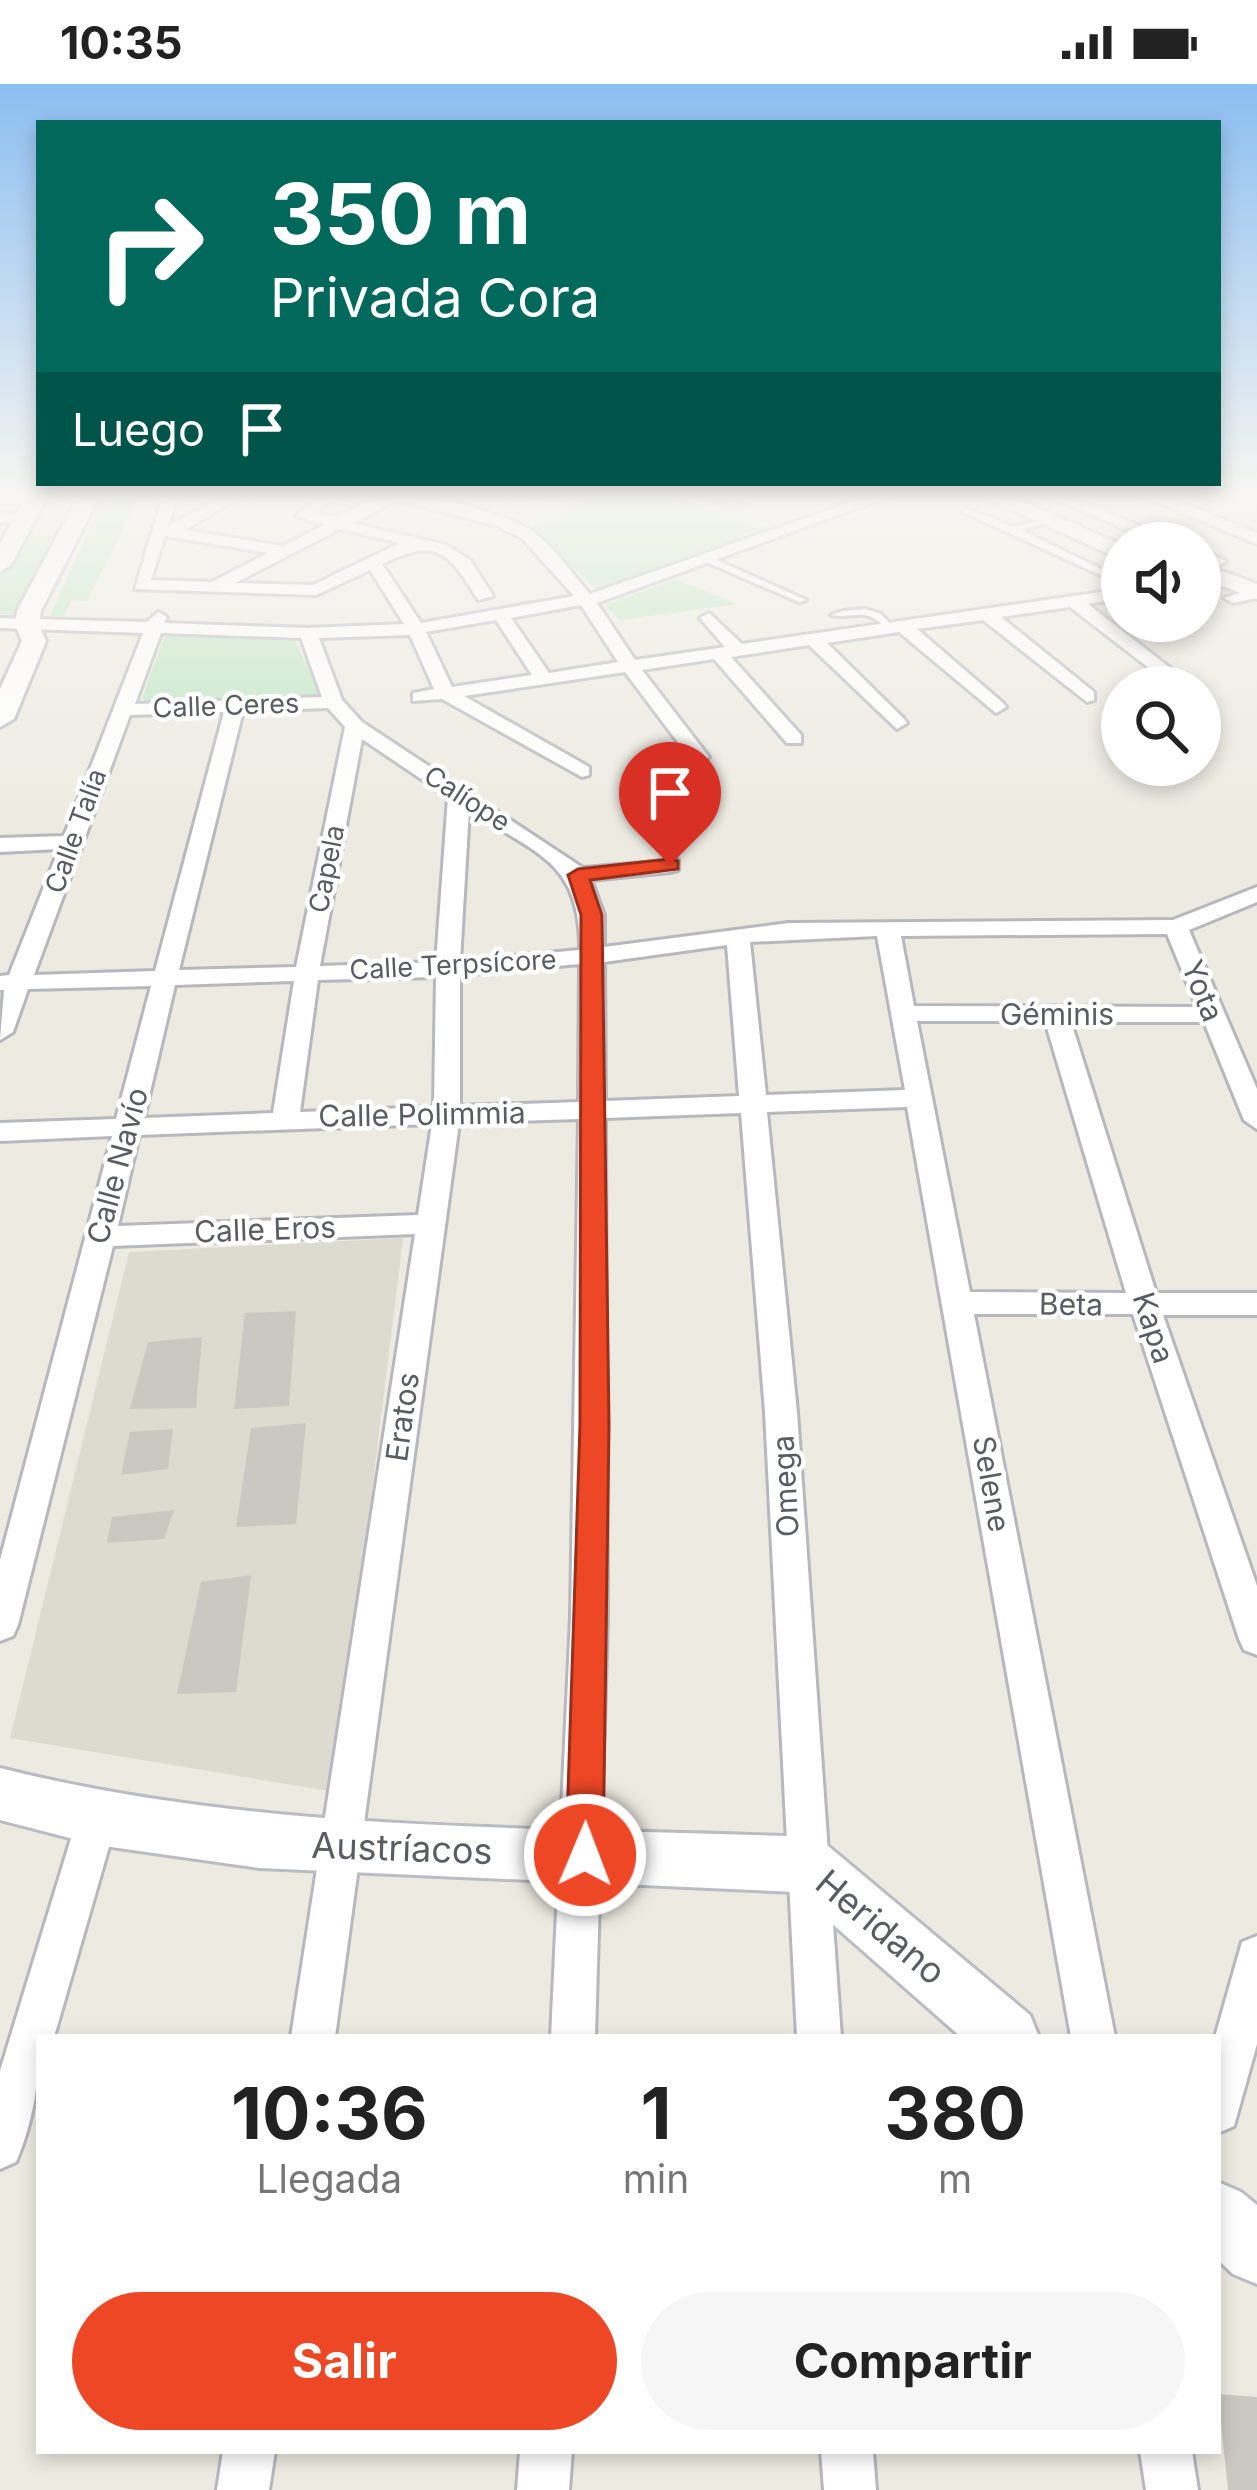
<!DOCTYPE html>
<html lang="es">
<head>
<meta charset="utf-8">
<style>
  body { margin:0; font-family:Inter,sans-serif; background:#f6f6f6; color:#222; height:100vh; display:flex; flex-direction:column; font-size:45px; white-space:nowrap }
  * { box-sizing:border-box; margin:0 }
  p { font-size:39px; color:#767676 }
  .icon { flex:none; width:66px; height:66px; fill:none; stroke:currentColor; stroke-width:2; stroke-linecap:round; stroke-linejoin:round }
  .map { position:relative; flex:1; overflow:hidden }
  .sheet { position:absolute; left:36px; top:1950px; width:1185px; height:420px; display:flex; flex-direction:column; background:#fff; border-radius:0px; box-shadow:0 6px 18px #0003 }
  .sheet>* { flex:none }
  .banner { position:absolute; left:36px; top:36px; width:1185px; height:366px; border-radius:0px; box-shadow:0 6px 18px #0003; background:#00695c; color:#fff; overflow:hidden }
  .fabs { position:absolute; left:1101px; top:438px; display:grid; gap:24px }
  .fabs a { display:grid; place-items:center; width:120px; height:120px; border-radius:50%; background:#fff; box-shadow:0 6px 18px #0003; font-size:60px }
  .pin { position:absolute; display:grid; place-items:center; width:102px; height:102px; color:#fff; margin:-123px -51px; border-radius:50% 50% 50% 0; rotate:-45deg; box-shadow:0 0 12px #0007 }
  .pin .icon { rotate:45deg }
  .me { position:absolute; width:132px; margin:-66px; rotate:1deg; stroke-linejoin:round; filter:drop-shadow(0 0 9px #0008) }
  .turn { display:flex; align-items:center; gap:42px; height:252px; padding:0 36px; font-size:54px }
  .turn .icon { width:156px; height:156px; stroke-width:2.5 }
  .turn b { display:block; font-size:84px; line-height:102px }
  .then { display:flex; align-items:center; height:114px; padding:0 36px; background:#0003; gap:24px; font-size:45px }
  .eta { display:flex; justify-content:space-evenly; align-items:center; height:204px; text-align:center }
  .eta b { font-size:72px; font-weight:700; line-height:84px }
  .primary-button { display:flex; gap:24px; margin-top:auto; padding:24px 36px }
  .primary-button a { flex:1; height:138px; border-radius:72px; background:#ee4726; color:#fff; font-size:48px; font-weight:700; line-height:138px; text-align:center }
  .primary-button a+a { background:#f6f6f6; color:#222 }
  .status { display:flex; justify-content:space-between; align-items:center; height:84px; padding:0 60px; background:#fff; direction:ltr }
  .status svg { height:33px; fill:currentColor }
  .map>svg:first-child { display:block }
</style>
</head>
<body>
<div class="status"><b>10:35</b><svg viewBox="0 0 49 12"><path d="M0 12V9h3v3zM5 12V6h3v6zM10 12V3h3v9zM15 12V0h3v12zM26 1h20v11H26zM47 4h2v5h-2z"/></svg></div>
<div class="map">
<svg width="1257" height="2406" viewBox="0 0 1257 2406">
  <rect width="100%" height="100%" fill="#edebe1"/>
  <path fill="#dddbcf" d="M 403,1154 L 335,1708 L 10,1654 L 129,1168 Z"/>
  <path fill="#bce6c0" d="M 105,411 L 140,411 L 87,517 L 72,516 L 64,532 L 50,532 Z
    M 591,411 L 667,411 L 773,446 L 598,508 L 531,442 Z
    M 22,452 L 60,452 L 23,531 L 0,530 L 0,493 Z
    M 675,495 L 737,520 L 620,536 L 605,521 Z
    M 173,551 L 295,557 L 321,611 L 148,620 L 142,614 L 164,554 Z"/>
  <path fill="#cac8c0" d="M 681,411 L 722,411 L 754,421 L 735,429 Z
    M 296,1227 L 289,1322 L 234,1325 L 245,1229 Z
    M 202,1253 L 196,1324 L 130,1325 L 148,1258 Z
    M 306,1339 L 296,1440 L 236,1443 L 251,1344 Z
    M 173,1345 L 168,1385 L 121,1391 L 130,1348 Z
    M 174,1426 L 164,1455 L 107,1459 L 112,1433 Z
    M 251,1491 L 236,1608 L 177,1610 L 201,1498 Z
    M 1218,2310 L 1257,2313 L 1257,2406 L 1228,2406 Z"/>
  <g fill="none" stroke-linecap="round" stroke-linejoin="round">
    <defs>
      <path id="lane" d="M 966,424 L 1014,443 L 1050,434 L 1050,438 L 1021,446 L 1122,495 L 1122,501 L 963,428 Z
        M 704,473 L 710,473 L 806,516 L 799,518 L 704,477 Z
        M 865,525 L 881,530 L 893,543 L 886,545 C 866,521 853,536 831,531 L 843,527 Z"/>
      <path id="street" d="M 163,411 L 178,411 L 168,442 L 225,411 L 244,411 L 185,446 L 283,462 L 324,441 L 296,432 L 320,411 L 337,411 L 316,430 C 351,438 356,417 386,411 C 418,406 505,429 532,447 C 554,462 572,490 590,510 L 871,411 L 893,411 L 597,519 L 635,576 L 725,563 L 700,534 L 709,529 L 742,560 L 1122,505 L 1122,515 L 1088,520 L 1187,597 L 1171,601 L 1070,523 L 1001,533 L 1094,608 L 1094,616 L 1087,618 L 983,536 L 917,545 L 1003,619 L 1006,623 L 996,629 L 899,548 L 827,559 L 904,635 L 907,639 L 897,645 L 809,561 L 731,573 L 801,651 L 801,659 L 787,659 L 714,575 L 642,586 L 709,673 L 699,679 L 692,677 L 625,588 L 464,612 L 589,683 L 589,691 L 582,693 L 442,615 L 413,617 L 413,609 L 434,605 L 410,551 L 319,554 L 342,616 L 362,638 L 583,784 L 678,776 L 678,786 L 670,788 L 591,796 L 604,831 L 604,863 L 789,839 L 1173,836 L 1257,803 L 1257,818 L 1189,846 L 1257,1005 L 1257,1045 L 1244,1036 L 1204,938 L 1071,938 L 1156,1209 L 1257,1209 L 1257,1231 L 1163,1231 L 1257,1502 L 1257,1571 L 1244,1566 L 1239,1555 L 1133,1230 L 974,1230 L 1115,1953 L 1071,1953 L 907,1023 L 767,1028 L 797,1328 L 841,1953 L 797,1953 L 765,1328 L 741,1029 L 605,1034 L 607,1533 L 595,1953 L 551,1953 L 571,1533 L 579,1035 L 459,1039 L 335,1953 L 291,1953 L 415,1150 L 113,1162 L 18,1541 L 13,1552 L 0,1557 L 0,1476 L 112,1052 L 0,1057 L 0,1039 L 116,1035 L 151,902 L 28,905 L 13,948 L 0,956 L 4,906 L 0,906 L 0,892 L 9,891 L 59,765 L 0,768 L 0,754 L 64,752 L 143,549 L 0,544 L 0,534 L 147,538 L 158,528 L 167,533 L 164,539 L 308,544 L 404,540 L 370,486 L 316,511 L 135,505 ZM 398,416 L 494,441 L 522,454 L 574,512 L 421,539 L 382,480 C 437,453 448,467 478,516 L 493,512 L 471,477 L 446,461 L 353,439 ZM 340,445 L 400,459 L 313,501 L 235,499 ZM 165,452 L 268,469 L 212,498 L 151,496 ZM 581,521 L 618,578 L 549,589 L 511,534 ZM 496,536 L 532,591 L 452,603 L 426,548 ZM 161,549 L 301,554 L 322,613 L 135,620 ZM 328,624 L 345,643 L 296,883 L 179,886 L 243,627 ZM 224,628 L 155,887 L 34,891 L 130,631 ZM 362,655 L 448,713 L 436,878 L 320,882 ZM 469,726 C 535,770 581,776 580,866 L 460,877 ZM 1167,850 L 1197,923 L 914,922 L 901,852 ZM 877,852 L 905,1006 L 766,1011 L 750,858 ZM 727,861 L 739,1012 L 605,1017 L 604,878 ZM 580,880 L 579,1018 L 460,1022 L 460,891 ZM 436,893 L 434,1023 L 300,1028 L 318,896 ZM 294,897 L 273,1029 L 144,1034 L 175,901 ZM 917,937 L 1045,937 L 1126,1209 L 970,1208 ZM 432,1040 L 418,1131 L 118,1142 L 139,1051 Z
        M 535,411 L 584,411 L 577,416 Z
        M 1045,411 L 1066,411 L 1180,459 L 1158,459 Z
        M 1141,411 L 1162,411 L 1257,449 L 1257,460 Z
        M 1243,411 L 1257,411 L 1257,419 Z
        M 0,428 L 33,434 L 25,439 L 0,438 Z
        M 1200,465 L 1226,477 L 1218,482 L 1200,476 Z
        M 1257,504 L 1257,514 L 1233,519 L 1224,514 Z
        M 97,1716 L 111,1722 L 117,1735 L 54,1953 L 39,1953 C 39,1998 34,2036 16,2078 L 0,2085 L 0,1987 L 77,1735 L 83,1722 Z
        M 1257,1852 L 1257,1960 L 1234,2042 L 1218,2049 L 1215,1953 L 1242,1858 Z
        M 223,2367 L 275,2367 L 269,2406 L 217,2406 Z
        M 520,2367 L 572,2367 L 569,2406 L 517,2406 Z
        M 821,2367 L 873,2367 L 876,2406 L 824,2406 Z
        M 1140,2367 L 1192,2367 L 1198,2406 L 1146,2406 Z"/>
      <path id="secondary" d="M 27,411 L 48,411 L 11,481 L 0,488 L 0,460 Z
        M 79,411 L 100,411 L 41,527 L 39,541 L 46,557 L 14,635 L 0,643 L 0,605 L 22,557 L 15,541 L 17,527 Z
        M 979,411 L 1008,411 L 1122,461 L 1122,476 Z
        M 1200,479 L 1257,500 L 1257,515 L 1200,494 Z
        M 0,1684 C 262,1750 539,1742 808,1753 L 828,1762 L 1030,1931 L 1039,1953 L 961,1953 L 796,1808 L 260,1784 L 97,1761 L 0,1736 Z
        M 1218,2098 L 1241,2108 L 1257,2121 L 1257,2200 L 1233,2190 L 1218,2176 Z"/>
    </defs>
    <use href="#lane" stroke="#b6b8be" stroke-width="6"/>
    <use href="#street" stroke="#b6b8be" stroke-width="6"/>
    <use href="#secondary" stroke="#babcc3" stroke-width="6"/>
    <use href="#lane" fill="#fff" fill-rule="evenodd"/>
    <use href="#street" fill="#fff" fill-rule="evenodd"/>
    <use href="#secondary" fill="#fff" fill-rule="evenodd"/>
  </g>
  <linearGradient id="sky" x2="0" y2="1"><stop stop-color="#8bbef1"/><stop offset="0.55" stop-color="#f7f6f2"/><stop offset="1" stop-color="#f7f6f2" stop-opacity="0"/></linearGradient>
  <rect width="1257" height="748" fill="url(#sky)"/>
  <path fill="#ee4726" stroke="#9b2e19" stroke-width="3" d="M 670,775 L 678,777 L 678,785 L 590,796 L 602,831 L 609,1341 L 603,1771 L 598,1784 L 585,1789 L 572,1784 L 566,1771 L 580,1341 L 581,831 L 568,791 L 578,785 Z"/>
  <g text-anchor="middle" stroke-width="9" stroke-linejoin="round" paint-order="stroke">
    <g font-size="27" fill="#595d62" stroke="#fff">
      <text transform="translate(226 622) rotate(-2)" y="9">Calle Ceres</text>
      <text transform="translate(467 715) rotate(33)" y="9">Calíope</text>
      <text transform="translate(76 747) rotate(-70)" y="9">Calle Talía</text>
      <text transform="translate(327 785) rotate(-79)" y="9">Capela</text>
      <text transform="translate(453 881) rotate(-3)" y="9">Calle Terpsícore</text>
    </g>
    <g font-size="30" fill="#595d62" stroke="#fff">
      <text transform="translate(1202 907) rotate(68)" y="10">Yota</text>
      <text x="1057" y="941">Géminis</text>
      <text transform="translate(422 1031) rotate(-1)" y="10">Calle Polimmia</text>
      <text transform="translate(118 1082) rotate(-75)" y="10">Calle Navío</text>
      <text transform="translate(265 1146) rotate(-2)" y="10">Calle Eros</text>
      <text transform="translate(1071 1221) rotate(1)" y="10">Beta</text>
      <text transform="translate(1153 1244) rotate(72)" y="10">Kapa</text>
      <text transform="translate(403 1333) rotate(-82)" y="10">Eratos</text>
      <text transform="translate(991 1400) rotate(80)" y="10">Selene</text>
      <text transform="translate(786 1402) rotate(-93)" y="10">Omega</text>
    </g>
    <g font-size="36" fill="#595d62" stroke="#fff">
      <text transform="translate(402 1764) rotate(2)" y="13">Austríacos</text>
      <text transform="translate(881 1843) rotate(40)" y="13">Heridano</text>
    </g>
  </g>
</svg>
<div class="fabs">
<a><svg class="icon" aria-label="sound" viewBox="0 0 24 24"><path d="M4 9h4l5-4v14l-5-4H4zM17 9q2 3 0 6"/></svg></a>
<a><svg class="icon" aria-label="search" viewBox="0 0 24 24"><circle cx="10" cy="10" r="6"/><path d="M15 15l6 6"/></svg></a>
</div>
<div class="pin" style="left:670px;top:781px;background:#d93025"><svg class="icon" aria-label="arrive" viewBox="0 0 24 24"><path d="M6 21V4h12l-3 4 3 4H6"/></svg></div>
<svg class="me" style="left:585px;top:1771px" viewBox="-20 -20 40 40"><circle r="17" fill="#ee4726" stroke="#fff" stroke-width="3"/><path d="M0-11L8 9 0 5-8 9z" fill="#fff"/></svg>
<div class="banner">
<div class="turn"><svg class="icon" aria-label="right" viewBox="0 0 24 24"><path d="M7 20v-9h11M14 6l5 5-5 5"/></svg><div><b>350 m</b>Privada Cora</div></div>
<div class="then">Luego<svg class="icon" aria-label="arrive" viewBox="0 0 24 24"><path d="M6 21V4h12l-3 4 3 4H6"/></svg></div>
</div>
<section class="sheet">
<div class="eta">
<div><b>10:36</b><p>Llegada</p></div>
<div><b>1</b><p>min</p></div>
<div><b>380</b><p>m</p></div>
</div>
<div class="primary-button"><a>Salir</a><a>Compartir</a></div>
</section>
</div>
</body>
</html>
